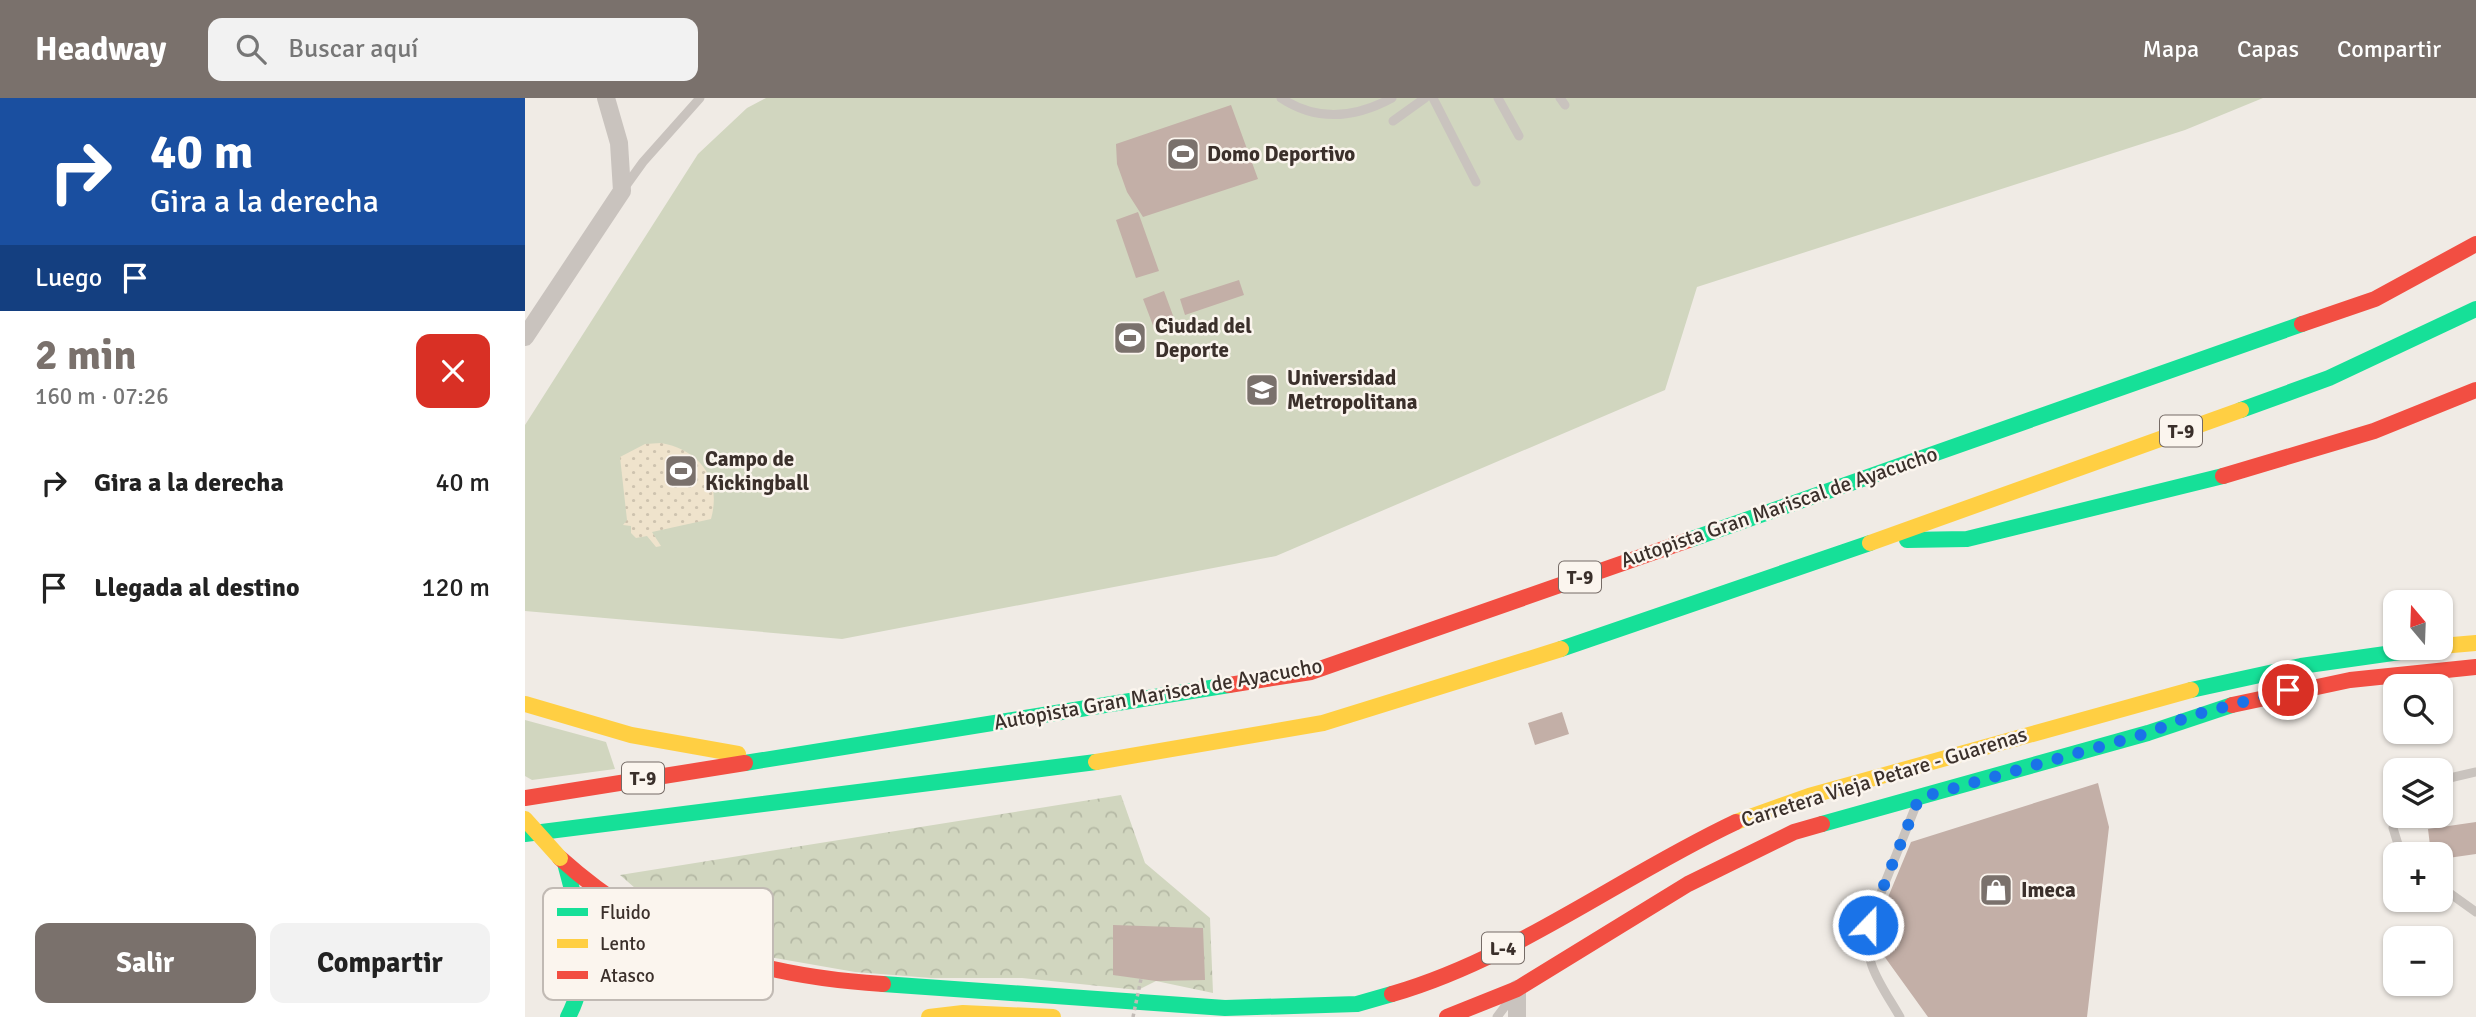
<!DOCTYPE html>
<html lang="es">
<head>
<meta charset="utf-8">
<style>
  body { margin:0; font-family:Signika,sans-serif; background:#f2f2f2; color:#222; height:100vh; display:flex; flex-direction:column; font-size:26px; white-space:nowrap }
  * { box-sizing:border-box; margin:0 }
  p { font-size:23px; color:#767676 }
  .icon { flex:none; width:38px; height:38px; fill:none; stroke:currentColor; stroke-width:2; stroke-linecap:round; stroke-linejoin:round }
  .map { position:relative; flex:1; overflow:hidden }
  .details { display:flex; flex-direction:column; background:#fff; width:525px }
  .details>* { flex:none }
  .guide { background:#1a4fa0; color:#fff; overflow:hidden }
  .needle { width:46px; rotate:341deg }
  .controls { position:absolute; left:1858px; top:492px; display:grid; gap:14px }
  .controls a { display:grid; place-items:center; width:70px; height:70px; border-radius:14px; background:#fff; box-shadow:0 2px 5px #0004; font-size:35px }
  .pin { position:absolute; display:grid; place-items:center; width:60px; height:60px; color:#fff; margin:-30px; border:4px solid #fff; border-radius:50%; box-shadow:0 2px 7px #0007 }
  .me { position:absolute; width:77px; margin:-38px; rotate:22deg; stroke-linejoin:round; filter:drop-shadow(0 0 5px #0008) }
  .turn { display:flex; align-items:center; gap:24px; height:147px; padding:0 35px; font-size:32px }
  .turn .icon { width:91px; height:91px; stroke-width:2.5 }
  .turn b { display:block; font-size:49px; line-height:60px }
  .then { display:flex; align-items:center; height:66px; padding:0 35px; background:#0003; gap:14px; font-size:26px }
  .round { display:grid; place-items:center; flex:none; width:74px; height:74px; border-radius:14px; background:#f2f2f2 }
  .headline { display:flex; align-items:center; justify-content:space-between; height:119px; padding:0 35px }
  h1 { font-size:42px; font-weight:800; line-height:52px; color:#7a716c }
  .button { display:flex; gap:14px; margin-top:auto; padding:14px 35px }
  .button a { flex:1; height:80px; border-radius:14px; background:#7a716c; color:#fff; font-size:28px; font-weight:800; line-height:80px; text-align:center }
  .button a+a { background:#f2f2f2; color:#222 }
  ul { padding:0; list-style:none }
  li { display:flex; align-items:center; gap:21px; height:105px; padding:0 35px }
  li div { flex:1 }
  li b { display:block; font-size:26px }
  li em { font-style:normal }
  header { display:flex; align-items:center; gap:42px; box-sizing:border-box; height:98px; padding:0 35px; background:#7a716c; color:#fff }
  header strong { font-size:33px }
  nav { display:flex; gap:38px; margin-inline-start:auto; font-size:24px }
  .search { width:490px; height:63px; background:#f2f2f2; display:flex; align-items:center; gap:18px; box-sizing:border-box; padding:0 24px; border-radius:14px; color:#767676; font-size:26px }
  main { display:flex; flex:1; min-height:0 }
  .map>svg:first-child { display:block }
</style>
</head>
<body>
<header>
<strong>Headway</strong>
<div class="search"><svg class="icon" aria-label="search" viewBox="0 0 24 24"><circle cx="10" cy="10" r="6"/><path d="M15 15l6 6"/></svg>Buscar aquí</div>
<nav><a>Mapa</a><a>Capas</a><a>Compartir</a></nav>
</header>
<main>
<section class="details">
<div class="guide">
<div class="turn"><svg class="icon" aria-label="right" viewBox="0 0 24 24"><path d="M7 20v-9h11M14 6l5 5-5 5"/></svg><div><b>40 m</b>Gira a la derecha</div></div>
<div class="then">Luego<svg class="icon" aria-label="arrive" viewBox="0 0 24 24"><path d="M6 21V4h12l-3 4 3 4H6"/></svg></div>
</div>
<div class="headline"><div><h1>2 min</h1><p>160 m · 07:26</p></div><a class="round" style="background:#d93025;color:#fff"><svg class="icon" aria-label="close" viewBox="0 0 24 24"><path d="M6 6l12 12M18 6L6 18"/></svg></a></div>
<ul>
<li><svg class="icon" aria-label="right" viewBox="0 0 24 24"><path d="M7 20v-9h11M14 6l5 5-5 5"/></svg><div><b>Gira a la derecha</b></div><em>40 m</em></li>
<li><svg class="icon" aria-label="arrive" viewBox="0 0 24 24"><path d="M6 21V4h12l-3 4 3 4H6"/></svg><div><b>Llegada al destino</b></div><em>120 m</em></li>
</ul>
<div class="button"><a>Salir</a><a>Compartir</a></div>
</section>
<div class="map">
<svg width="1951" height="919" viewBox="0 0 1951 919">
  <defs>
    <pattern id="sand-dots" width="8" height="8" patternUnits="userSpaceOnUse" patternTransform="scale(1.75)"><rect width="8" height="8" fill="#efe3cc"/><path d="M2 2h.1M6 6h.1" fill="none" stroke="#cec3af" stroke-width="1.8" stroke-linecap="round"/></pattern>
    <pattern id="park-crowns" width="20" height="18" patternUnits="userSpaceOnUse" patternTransform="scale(1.75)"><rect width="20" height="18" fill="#d1d6bf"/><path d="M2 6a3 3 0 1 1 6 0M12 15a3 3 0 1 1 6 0" fill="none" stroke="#b4b8a4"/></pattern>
  </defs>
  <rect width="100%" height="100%" fill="#f0ebe5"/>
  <path fill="#d1d6bf" d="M 241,0 L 1738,0 L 1660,32 L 1172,189 L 1140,292 L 751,458 L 317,541 L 0,513 L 0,327 L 173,56 L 222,10 Z
    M 0,622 L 81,644 L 90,671 L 7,682 L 0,678 Z"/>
  <path fill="url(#sand-dots)" d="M 136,345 C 175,352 197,381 186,421 L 127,434 L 136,448 L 131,449 L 122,438 L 111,440 L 106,435 L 106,428 L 98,427 L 102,422 L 95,359 L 120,346 Z"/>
  <path fill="url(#park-crowns)" d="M 596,697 L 620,765 L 685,820 L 688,895 L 631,883 L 613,892 L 497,880 L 406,880 L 330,874 L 216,854 L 173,836 L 133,810 L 95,777 Z"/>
  <path fill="#c3afa7" d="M 706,7 L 733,81 L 618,119 L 602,94 L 592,66 L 591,46 Z
    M 613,114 L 634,173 L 611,180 L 591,122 Z
    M 714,182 L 719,197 L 660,217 L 655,201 Z
    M 639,193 L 650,223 L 629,230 L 618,201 Z
    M 1037,614 L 1044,636 L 1010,647 L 1003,625 Z
    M 1573,685 L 1584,729 L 1562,919 L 1403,919 L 1346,840 L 1386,744 Z
    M 1951,724 L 1951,756 L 1916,761 L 1916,756 L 1906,756 L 1903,731 Z
    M 588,827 L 678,830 L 680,882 L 631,883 L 588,877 Z"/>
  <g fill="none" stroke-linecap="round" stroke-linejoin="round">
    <path stroke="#c9c3be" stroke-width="9" d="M 756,0 C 792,24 830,20 867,0
      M 908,0 L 951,84
      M 973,0 L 994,38
      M 1035,0 L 1040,7
      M 868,23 L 900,0
      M 100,89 L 118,64 L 175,0
      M 1916,682 L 1951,674
      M 1871,717 L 1868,730 L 1876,756
      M 1916,789 L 1951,814
      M 972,919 L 984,903
      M 1375,919 C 1356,886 1338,866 1343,827 L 1392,705"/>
    <path stroke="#c9c3be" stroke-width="18" d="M 0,239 L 97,93 L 94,45 L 81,0
      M 992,891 L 992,919"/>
    <path stroke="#16e098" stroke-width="16" d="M 1716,312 L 1804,280 L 1951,211
      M 1164,442 L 1777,226
      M 1382,442 L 1442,441 L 1698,378
      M 1036,551 L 1345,445
      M 1666,592 L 1776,568 L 1903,550
      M 220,665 L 704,587
      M 1297,726 L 1623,635 L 1707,607
      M 0,736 L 571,664
      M 40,765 C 54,818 70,868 43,919
      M 358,886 L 700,910 L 832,906 L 867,896"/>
    <path stroke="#ffcf43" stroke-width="16" d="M 1345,445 L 1716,312
      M 1916,548 L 1951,545
      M 0,606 L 106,637 L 213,656
      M 571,664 L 798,625 L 1036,551
      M 1211,724 L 1284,698 L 1666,592
      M 404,919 L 438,915 L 528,919"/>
    <path stroke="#f24e42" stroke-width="16" d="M 1777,226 L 1850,201 L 1951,146
      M 1698,378 L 1849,333 L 1951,292
      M 704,587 L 786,574 L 1164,442
      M 1707,607 L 1825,582 L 1951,569
      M 0,700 L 220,665
      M 35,760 C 132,847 230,878 358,886
      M 867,896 C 989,861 1096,778 1211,724
      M 922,919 L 992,891 L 1163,786 L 1269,734 L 1297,726"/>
    <path stroke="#c2bbb6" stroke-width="3.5" stroke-dasharray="3.5 3.5" stroke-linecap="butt" d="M 608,919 L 616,881"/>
    <path stroke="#ffcf43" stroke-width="16" d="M 0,721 L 35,760"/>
  </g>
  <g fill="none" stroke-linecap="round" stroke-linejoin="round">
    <path stroke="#1a73e8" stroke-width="12" stroke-dasharray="0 21.6" d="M 1343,827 L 1394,700 L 1623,635 L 1665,618 L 1763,592"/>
  </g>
  <defs>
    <symbol id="stadium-square" viewBox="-11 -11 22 22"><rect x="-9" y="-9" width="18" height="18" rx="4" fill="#7a716c" stroke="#fbf5ee"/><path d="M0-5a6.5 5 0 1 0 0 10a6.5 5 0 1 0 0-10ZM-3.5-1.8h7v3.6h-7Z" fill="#fff"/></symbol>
    <symbol id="university-square" viewBox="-11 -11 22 22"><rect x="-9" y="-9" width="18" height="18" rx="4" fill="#7a716c" stroke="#fbf5ee"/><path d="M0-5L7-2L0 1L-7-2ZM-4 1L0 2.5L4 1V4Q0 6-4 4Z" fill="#fff"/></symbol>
    <symbol id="shop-square" viewBox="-11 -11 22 22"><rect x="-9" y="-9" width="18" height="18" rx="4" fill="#7a716c" stroke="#fbf5ee"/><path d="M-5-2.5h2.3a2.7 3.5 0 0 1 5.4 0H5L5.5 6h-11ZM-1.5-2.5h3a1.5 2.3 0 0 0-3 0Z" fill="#fff"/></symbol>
  </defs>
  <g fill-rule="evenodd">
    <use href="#stadium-square" x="639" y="37" width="38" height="38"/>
    <use href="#stadium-square" x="586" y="221" width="38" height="38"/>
    <use href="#university-square" x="718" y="273" width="38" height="38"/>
    <use href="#stadium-square" x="137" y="354" width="38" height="38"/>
    <use href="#shop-square" x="1452" y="773" width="38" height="38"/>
  </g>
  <g text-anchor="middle" stroke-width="5" stroke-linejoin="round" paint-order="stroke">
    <g fill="#fbf5ee" stroke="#756b66" stroke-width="2">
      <rect x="1635" y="317.5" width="42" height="31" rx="5"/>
      <rect x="1034" y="463.5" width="42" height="31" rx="5"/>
      <rect x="97" y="664.5" width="42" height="31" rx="5"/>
      <rect x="957" y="834.5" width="42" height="31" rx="5"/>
    </g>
    <g font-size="19" font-weight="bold" fill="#3b302b">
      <text x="1656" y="340">T-9</text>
      <text x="1055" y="486">T-9</text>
      <text x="118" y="687">T-9</text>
      <text x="978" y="857">L-4</text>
    </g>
    <g font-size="21" font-weight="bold" fill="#3b302b" stroke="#fbf5ee" text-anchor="start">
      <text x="682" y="63">Domo Deportivo</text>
      <text x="630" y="235">Ciudad del<tspan x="630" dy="24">Deporte</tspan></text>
      <text x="762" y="287">Universidad<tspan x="762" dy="24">Metropolitana</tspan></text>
      <text x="180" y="368">Campo de<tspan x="180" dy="24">Kickingball</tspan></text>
      <text x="1496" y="799">Imeca</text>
    </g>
    <g font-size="21" fill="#3b302b" stroke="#fbf5ee">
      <text transform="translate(1254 409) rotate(-19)" y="7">Autopista Gran Mariscal de Ayacucho</text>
      <text transform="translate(633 596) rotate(-10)" y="7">Autopista Gran Mariscal de Ayacucho</text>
      <text transform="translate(1359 679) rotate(-17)" y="7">Carretera Vieja Petare - Guarenas</text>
    </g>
  </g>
  <rect x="18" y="790" width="230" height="112" rx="10" fill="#fbf5ee" stroke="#c1bab4" stroke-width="2"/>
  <rect x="32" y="810" width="31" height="8" fill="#16e098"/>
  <rect x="32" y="841" width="31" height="9" fill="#ffcf43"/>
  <rect x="32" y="873" width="31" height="8" fill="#f24e42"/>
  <g font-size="19" fill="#3b302b">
    <text x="75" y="821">Fluido</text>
    <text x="75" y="852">Lento</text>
    <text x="75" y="884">Atasco</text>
  </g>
</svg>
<div class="controls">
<a><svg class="needle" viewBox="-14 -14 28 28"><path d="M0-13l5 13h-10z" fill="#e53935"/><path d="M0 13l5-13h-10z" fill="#767676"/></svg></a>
<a><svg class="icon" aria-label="search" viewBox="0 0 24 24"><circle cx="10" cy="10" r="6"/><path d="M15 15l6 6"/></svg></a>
<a><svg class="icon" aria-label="layers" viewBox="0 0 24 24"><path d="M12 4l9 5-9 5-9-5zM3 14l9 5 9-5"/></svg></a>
<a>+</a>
<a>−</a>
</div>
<div class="pin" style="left:1763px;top:592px;background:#d93025"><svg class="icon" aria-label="arrive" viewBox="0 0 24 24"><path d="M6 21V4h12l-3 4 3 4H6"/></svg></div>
<svg class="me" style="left:1343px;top:827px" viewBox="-20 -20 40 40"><circle r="17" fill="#1a73e8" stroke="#fff" stroke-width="3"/><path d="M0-11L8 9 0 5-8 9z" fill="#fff"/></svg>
</div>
</main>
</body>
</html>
